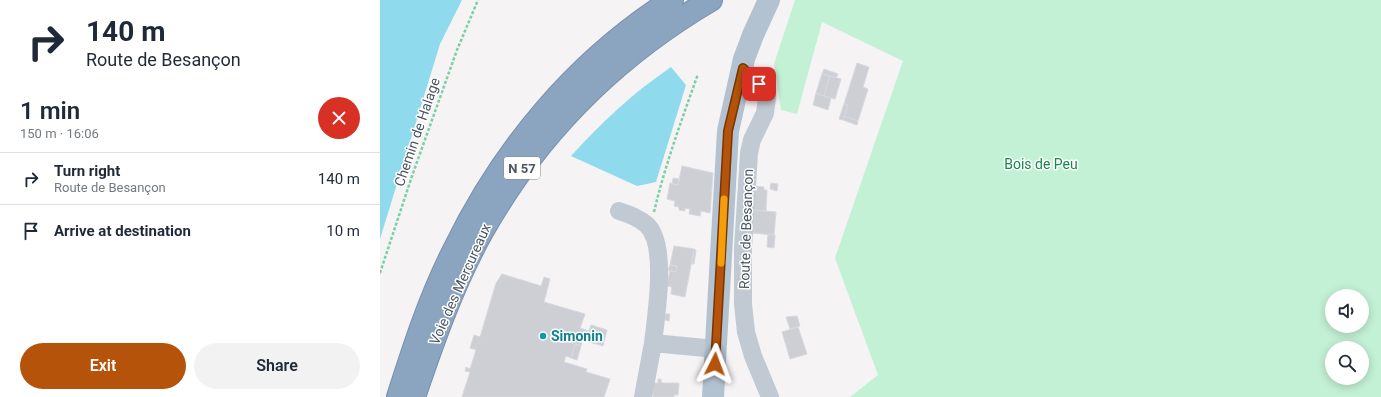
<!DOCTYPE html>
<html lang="en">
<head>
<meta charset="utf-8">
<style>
  body { margin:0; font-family:Roboto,sans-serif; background:#f2f2f3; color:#1f2937; height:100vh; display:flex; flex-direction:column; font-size:15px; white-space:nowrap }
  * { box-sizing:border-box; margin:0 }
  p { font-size:13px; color:#747a83 }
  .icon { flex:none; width:22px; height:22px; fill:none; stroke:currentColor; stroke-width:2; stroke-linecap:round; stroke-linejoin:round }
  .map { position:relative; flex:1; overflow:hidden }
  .details { display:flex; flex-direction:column; background:#fff; width:380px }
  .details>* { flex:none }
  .hud { background:#fff; color:#1f2937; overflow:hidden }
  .fabs { position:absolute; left:945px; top:289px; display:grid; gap:8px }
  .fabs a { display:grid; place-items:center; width:44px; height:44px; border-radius:50%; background:#fff; box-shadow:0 2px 10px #0003; font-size:20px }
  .pin { position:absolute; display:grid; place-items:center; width:34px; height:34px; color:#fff; margin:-17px; border-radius:8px; box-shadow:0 2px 6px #0006 }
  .me { position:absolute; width:44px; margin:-22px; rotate:3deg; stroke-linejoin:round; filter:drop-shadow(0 0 3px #0008) }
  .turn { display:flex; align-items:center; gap:14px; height:84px; padding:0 20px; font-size:18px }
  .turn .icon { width:52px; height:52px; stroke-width:2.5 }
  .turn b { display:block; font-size:28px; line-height:34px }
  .round { display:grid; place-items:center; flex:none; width:42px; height:42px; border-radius:21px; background:#f2f2f3 }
  .head { display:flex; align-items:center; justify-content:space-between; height:68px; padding:0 20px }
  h1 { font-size:24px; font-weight:600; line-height:30px }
  .action { display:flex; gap:8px; margin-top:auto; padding:8px 20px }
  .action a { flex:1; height:46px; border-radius:24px; background:#b45309; color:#fff; font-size:16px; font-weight:600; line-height:46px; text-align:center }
  .action a+a { background:#f2f2f3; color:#1f2937 }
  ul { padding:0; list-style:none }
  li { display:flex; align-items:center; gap:12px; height:52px; padding:0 20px; border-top:1px solid #e0e1e3 }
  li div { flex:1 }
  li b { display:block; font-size:15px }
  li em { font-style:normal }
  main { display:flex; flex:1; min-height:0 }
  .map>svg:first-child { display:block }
</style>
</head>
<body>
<main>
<section class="details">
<div class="hud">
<div class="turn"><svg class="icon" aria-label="right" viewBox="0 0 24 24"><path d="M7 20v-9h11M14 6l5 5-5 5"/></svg><div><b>140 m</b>Route de Besançon</div></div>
</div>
<div class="head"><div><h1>1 min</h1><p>150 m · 16:06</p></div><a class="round" style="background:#d93025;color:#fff"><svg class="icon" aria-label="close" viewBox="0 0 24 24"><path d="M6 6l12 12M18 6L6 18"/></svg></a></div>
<ul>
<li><svg class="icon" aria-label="right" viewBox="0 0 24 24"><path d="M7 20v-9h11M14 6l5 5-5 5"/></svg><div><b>Turn right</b><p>Route de Besançon</p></div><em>140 m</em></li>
<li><svg class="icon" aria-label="arrive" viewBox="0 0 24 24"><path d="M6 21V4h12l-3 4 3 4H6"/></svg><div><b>Arrive at destination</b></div><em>10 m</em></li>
</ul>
<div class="action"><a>Exit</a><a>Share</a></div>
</section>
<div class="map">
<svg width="1001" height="397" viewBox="0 0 1001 397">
  <rect width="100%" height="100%" fill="#f5f3f3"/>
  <path fill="#c3f1d5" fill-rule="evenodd" d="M 415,0 L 1001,0 L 1001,397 L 470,397 L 498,375 L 455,258 L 523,61 L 442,22 L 417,114 L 401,110 L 394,64 ZM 952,296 L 982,296 L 982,326 L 952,326 ZM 952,348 L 982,348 L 982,378 L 952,378 Z"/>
  <path fill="#90daee" d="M 0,0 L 82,0 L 60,44 L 0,239 Z
    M 291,67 L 306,85 L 276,182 L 257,186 L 191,156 C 222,122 253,93 291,67 Z"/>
  <path fill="#cdcfd5" stroke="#d7d9de" d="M 477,63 L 489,67 L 483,87 L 488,89 L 478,121 L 464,116 L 468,105 L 464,104 Z
    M 444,69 L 458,74 L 456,78 L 442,74 Z
    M 442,74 L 450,76 L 444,96 L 436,93 Z
    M 450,76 L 461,79 L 455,99 L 444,96 Z
    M 436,93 L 451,98 L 448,110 L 433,105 Z
    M 464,104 L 468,105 L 463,120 L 459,119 Z
    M 464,116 L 478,121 L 477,125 L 463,120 Z
    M 302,166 L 333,173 L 330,213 L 321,211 L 320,216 L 309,214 L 310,209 L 305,208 L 305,211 L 299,210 L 299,207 L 294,206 L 295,201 L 287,199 L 290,183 L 298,185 Z
    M 293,178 L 299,179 L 298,185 L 292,184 Z
    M 391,183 L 398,184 L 397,191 L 390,189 Z
    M 374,186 L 384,187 L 384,190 L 387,190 L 386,211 L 373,210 Z
    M 373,210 L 396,212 L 394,235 L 372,233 Z
    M 388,234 L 395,235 L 394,248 L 387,247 Z
    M 294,246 L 314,249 L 305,297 L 291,294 L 292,287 L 287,286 L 290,270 L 296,272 L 297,266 L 290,265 Z
    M 314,249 L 316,250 L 314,264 L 312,264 Z
    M 290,265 L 297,266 L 296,272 L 288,270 Z
    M 122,274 L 161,286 L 164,277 L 170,279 L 164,302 L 205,314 L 200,328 L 209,331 L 211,325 L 227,330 L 223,346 L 202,340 L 201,346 L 195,344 L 191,358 L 186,356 L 184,362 L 207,369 L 206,372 L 230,379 L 224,397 L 82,397 L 90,372 L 85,371 L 86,367 L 90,369 L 96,350 L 90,348 L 94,335 L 100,337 L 116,283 Z
    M 285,314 L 290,314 L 289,321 L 285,320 Z
    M 417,316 L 420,326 L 410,329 L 406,317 Z
    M 418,327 L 427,354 L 410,359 L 402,332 Z
    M 195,344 L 201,346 L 197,360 L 191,358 Z
    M 278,379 L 281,379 L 281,382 L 283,383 L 299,383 L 298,395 L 294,395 L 294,397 L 273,397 L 273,383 L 278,383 Z"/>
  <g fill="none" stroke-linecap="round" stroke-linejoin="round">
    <defs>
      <path id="highway" d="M 18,397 C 34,347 50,297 74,250 C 123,149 196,61 292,0
        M 34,397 C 53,341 73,284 102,232 C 157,134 234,57 331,0"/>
    </defs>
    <use href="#highway" stroke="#7690ad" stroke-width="24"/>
    <path stroke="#7ad0a6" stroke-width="2.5" stroke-dasharray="3 2" stroke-linecap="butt" d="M 274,212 C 285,165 302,119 318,74
      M 0,273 L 32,176 L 77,50 L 98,0"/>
    <path stroke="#c1cad2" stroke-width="18" d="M 363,68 L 379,84 L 387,98 L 385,113 L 372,140 L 369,153 L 363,248 L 363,304 L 366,332 L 373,356 L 390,397
      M 239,211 C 249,214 259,218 267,225 C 288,245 276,316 273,343
      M 263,397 L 273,343 L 336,349"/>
    <path stroke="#b3c2d1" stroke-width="22" d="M 333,397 L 348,131 L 364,59 L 373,35 L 389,0"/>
    <use href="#highway" stroke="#8ba5c1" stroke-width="22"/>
  </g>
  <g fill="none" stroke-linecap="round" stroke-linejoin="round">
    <defs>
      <path id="route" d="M 335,364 L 348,131 L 363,68 L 379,84"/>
    </defs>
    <use href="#route" stroke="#753606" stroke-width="10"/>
    <use href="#route" stroke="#b45309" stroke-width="7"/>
    <path stroke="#f59e0b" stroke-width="7" d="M 341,263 L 344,199"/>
  </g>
  <circle fill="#0f9aa8" stroke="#fff" stroke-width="1.5" cx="163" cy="336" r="4"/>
  <g text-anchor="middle" stroke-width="3" stroke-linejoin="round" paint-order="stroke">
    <rect fill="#fff" stroke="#808990" stroke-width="1" x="124" y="157" width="36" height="22" rx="3"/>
    <g font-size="13" font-weight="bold" fill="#4a5661">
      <text x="142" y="173">N 57</text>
    </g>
    <g font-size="14" fill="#4a5661" stroke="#fff">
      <text transform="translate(37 132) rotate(-71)" y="5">Chemin de Halage</text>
      <text transform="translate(366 229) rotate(-88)" y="5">Route de Besançon</text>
      <text transform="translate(80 284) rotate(-66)" y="5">Voie des Mercureaux</text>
    </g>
    <g font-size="14" fill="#17864f" stroke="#fff">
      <text x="661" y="169">Bois de Peu</text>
    </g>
    <g font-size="14" font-weight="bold" fill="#0d838f" stroke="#fff" text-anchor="start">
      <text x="171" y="341">Simonin</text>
    </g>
  </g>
</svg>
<div class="fabs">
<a><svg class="icon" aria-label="sound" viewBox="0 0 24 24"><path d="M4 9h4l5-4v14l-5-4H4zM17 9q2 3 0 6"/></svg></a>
<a><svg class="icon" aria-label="search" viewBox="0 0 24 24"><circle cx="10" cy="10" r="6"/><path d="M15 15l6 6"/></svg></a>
</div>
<div class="pin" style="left:379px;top:84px;background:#d93025"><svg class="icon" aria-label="arrive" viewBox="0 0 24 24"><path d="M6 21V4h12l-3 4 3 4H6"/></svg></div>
<svg class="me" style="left:335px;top:364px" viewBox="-20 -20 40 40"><path d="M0-17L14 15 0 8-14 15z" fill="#b45309" stroke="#fff" stroke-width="4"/></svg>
</div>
</main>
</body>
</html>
